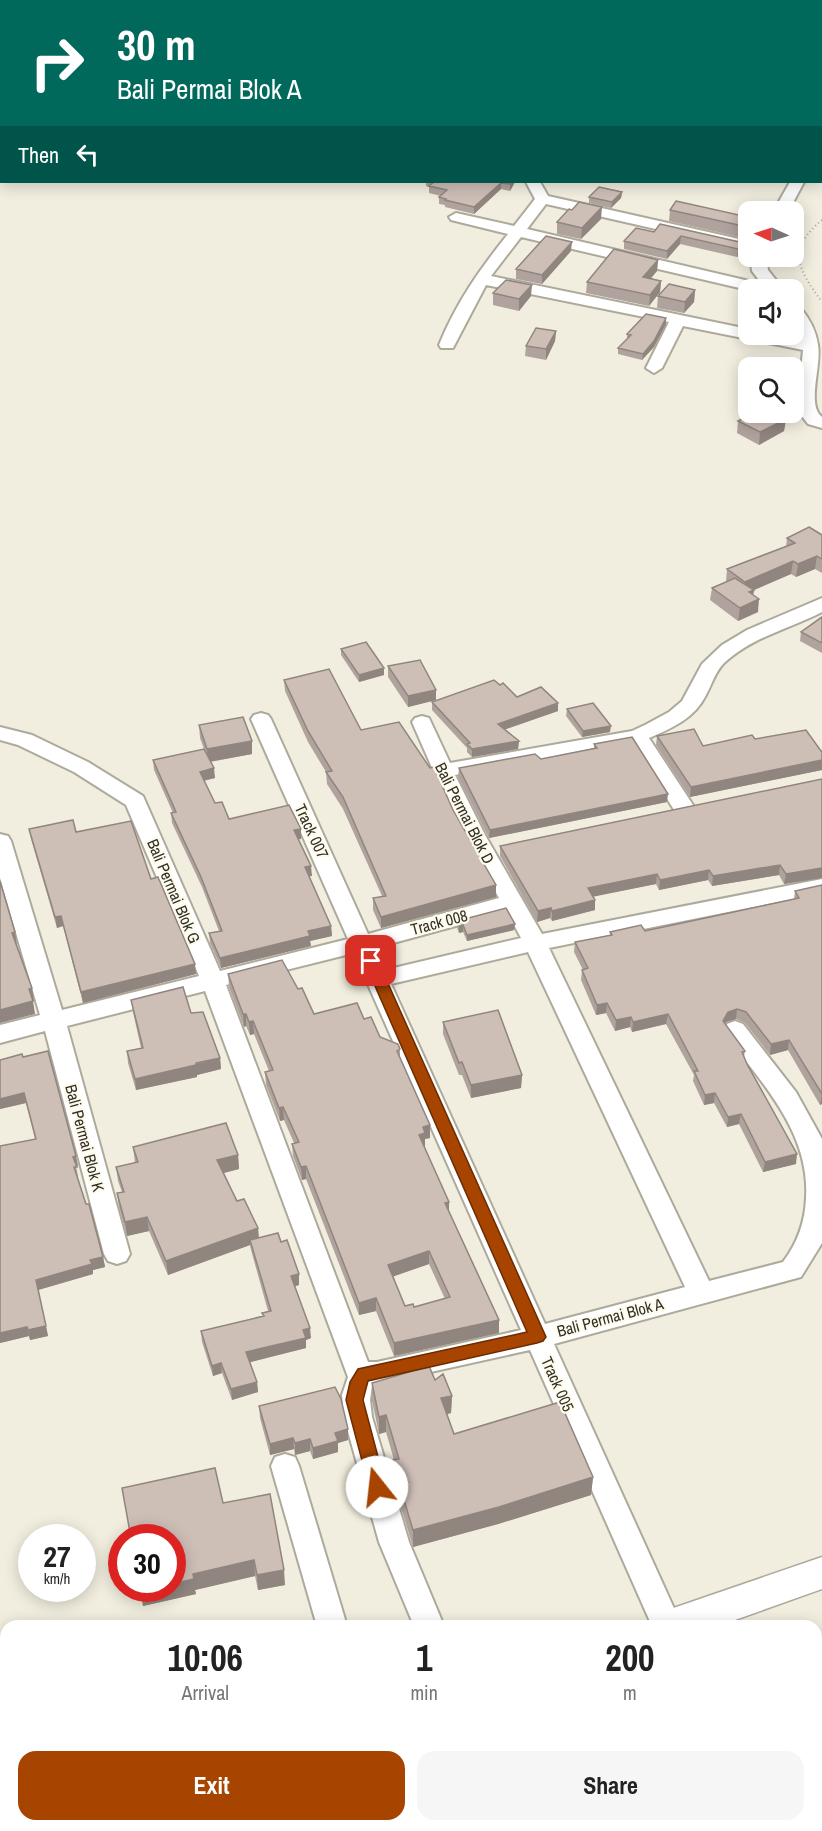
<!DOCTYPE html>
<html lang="en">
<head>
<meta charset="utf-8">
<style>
  body { margin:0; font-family:"Archivo Narrow",sans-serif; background:#f6f6f6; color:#222; height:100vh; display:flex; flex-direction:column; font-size:22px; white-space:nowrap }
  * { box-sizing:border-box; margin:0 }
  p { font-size:20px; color:#767676 }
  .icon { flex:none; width:33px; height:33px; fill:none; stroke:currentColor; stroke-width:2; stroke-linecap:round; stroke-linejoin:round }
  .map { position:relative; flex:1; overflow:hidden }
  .details { position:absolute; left:0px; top:1620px; width:822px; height:212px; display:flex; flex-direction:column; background:#fff; border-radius:18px 18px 0 0; box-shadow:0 3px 15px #0003 }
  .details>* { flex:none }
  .guide { position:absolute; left:0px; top:0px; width:822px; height:183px; box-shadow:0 3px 15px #0003; background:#00695c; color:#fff; overflow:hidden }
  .needle { width:39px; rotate:273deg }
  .tools { position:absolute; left:738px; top:201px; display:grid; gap:12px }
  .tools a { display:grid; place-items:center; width:66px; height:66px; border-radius:12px; background:#fff; box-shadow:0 3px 15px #0003; font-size:30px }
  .speed { position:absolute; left:18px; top:1524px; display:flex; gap:12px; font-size:30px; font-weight:700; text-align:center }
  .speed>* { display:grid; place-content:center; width:78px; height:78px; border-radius:50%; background:#fff; box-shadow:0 3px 15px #0003; line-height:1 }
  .speed small { font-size:15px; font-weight:400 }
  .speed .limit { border:9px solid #d22; background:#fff; color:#111 }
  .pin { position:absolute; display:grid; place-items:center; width:51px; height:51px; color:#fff; margin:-26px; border-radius:12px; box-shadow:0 3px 9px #0006 }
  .me { position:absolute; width:66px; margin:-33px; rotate:344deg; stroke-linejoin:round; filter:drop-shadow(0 0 4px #0008) }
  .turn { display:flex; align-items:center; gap:21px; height:126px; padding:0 18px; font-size:27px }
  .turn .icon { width:78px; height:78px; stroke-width:2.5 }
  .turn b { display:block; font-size:42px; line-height:51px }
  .then { display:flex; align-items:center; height:57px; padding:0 18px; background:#0003; gap:12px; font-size:22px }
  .eta { display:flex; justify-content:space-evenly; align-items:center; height:102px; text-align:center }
  .eta b { font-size:36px; font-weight:700; line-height:42px }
  .button { display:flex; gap:12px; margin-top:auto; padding:12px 18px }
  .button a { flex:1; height:69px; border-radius:18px; background:#a64400; color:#fff; font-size:24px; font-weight:700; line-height:69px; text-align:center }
  .button a+a { background:#f6f6f6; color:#222 }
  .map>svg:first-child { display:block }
</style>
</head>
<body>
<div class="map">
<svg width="822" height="1831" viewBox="0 0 822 1831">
  <rect width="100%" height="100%" fill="#f1eedf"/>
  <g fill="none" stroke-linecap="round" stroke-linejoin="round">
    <defs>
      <path id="minor" d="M 820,138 L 822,138 L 820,147 Z
        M 526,182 L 540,182 L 548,196 L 748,241 L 748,250 L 546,204 L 527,229 L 762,284 L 752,271 L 750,256 L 766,256 L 768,270 L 784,290 L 748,290 L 521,237 L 491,276 L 748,329 L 748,334 L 774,334 L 801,340 L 794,321 L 794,305 L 800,307 C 809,318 816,330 818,345 C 822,365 806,405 822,417 L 822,428 L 808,424 L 797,410 L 803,350 L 683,326 L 662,368 L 654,373 L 646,368 L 669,322 L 486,285 L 453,348 L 441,348 L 439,345 C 456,303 480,269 508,234 L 451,220 L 449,217 L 456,213 L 514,226 L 535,199 Z
        M 790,182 L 804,182 L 788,212 L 773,212 Z
        M 822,598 L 822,612 C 789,629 752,637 724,663 C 715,672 712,684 706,695 C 694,719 672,728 649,738 L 695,808 L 692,813 L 684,815 L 676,813 L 632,743 L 455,775 L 485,835 L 542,934 L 822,879 L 822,893 L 549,948 L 709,1281 L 783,1262 C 798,1242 805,1222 806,1198 C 810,1133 763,1085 727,1036 L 723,1030 L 727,1024 L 735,1021 L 743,1024 L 796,1092 L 822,1139 L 822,1243 L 801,1277 L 554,1344 L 682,1626 L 652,1626 L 530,1350 L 372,1385 L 370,1400 L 372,1417 L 409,1542 L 444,1626 L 414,1626 L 379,1542 L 344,1417 L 342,1395 L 348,1377 L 205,991 L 67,1026 L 130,1254 L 126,1261 L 117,1264 L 108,1261 L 104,1254 L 45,1031 L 0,1043 L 0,1025 L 40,1015 L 0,878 L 0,834 L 8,836 L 11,841 L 62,1010 L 199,976 L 126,805 L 74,772 L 18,745 L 0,740 L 0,727 L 32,735 L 88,762 L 143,796 L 220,971 L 348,939 L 251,719 L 254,715 L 261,713 L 268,715 L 271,719 L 368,934 L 499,898 L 455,820 L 412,722 L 415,718 L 422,716 L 429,718 L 450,763 L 632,731 L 645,725 L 669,712 L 682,701 L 702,664 L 722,645 L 747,630 ZM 507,912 L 521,938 L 385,970 L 375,948 ZM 528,952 L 685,1287 L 545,1324 L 391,984 ZM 354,953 L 521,1330 L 377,1362 L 368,1362 L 226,985 Z
        M 285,1454 L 295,1457 L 299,1466 L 347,1626 L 317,1626 L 271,1466 L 275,1457 Z
        M 629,1826 L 661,1826 L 660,1831 L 628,1831 Z"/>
      <path id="tertiary" d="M 822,1557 L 822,1589 L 718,1626 L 651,1626 L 656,1614 Z
        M 6,1763 L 6,1799 L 0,1801 L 0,1765 Z"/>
    </defs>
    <use href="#minor" stroke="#adaa9c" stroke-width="4"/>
    <use href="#tertiary" stroke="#adaa9c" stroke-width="3"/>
    <path stroke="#a6a499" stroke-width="2" stroke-dasharray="1 3" stroke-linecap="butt" d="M 822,220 C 786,250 798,269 822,302"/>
    <use href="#minor" fill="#fff" fill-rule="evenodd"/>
    <use href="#tertiary" fill="#fff" fill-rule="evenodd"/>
  </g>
  <path fill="#b0a39d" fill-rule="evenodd" d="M 426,182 L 515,182 L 510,191 L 501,189 L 474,214 L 445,207 L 445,205 L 439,204 L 439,197 L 441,196 L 429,193 L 429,187 L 426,186 Z
    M 622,192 L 621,198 L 611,208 L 589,203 L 589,197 Z
    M 670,210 L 748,217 L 748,239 L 669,221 Z
    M 601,219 L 581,239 L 557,234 L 557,222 Z
    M 660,224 L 743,251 L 737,257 L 680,244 L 667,259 L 624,249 L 624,241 L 654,232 Z
    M 571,251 L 542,284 L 516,279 L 516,269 Z
    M 658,260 L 657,271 L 651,278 L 661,281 L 660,292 L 649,306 L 586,293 L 587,282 Z
    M 695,290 L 694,302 L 684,313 L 657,308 L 658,296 Z
    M 493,293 L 531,296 L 519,311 L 493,305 Z
    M 666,324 L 654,347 L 642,360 L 618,354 L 618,348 L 627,340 L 627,334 Z
    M 556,331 L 555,341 L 546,360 L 525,356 L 526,346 Z
    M 786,419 L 784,431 L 759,445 L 737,433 L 738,421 Z
    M 822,535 L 822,573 L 815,569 L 796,577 L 791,574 L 754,590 L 753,595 L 758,612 L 738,621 L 710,600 L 712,588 L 726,582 L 727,569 L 786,547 L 787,538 Z
    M 822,617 L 822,653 L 800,641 L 801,632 Z
    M 341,649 L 384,668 L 384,675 L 359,682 L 341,655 Z
    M 388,666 L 436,700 L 408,707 L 388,677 Z
    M 284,680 L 361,730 L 453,810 L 496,897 L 381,928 L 373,910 L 373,898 L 382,896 L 343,809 L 327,784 L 326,772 L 308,742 L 285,691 Z
    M 500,685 L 517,697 L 558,711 L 505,729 L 519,741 L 518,749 L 472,757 L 467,752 L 467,748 L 432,710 L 432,702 Z
    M 567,709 L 610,732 L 582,737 L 566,716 Z
    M 199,725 L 252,754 L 210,762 L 215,778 L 204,781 L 215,803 L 229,819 L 301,839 L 298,839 L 312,876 L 309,876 L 331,926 L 332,936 L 310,941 L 311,946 L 221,968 L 210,943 L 209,933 L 219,931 L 202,887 L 172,823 L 171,813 L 173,813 L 154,770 L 153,760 L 204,749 L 200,738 Z
    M 657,736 L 703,746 L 755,739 L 822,751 L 822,770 L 690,797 L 656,745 Z
    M 594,744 L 667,802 L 489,838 L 458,777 L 459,768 L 541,759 L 594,748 Z
    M 822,779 L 822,878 L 784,884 L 779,875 L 712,886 L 708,880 L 659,890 L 656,884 L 593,896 L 595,900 L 595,910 L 552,921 L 550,918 L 537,922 L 500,856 L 500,846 Z
    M 29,829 L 76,832 L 151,879 L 196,974 L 83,1003 L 63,926 L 57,928 L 31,839 Z
    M 822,885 L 822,1104 L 820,1105 L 788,1050 L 770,1055 L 745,1023 L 736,1019 L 726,1022 L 725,1024 L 745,1051 L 744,1057 L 747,1064 L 796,1164 L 763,1172 L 739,1124 L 727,1127 L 714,1103 L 704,1105 L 693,1081 L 694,1075 L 666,1024 L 632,1032 L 630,1027 L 615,1031 L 606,1013 L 596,1015 L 581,980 L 582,970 L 583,970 L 574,952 L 575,942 L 610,935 L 610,932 L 645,931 L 794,899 L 795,891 Z
    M 457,921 L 515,924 L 514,930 L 467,941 L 463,932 L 459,933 L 457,928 Z
    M 228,974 L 298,989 L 314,1014 L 364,1019 L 380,1037 L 400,1049 L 400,1058 L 430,1125 L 430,1138 L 425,1139 L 425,1146 L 424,1146 L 449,1212 L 499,1320 L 499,1333 L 394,1356 L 376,1311 L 359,1315 L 306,1179 L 302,1180 L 293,1156 L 292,1144 L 294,1143 L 284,1120 L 280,1121 L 266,1085 L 265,1072 L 269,1071 L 254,1034 L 250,1035 L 246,1026 L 244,1027 L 229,987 ZM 429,1264 L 445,1299 L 414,1307 L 405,1306 L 393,1276 Z
    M 131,1000 L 191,1013 L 220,1058 L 221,1069 L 197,1075 L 197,1077 L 136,1090 L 128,1063 L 127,1051 L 141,1048 L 133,1012 Z
    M 443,1022 L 522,1075 L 521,1088 L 471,1098 L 462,1075 L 459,1075 L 443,1034 Z
    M 23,1057 L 78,1166 L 76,1166 L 78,1176 L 77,1177 L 103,1257 L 105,1267 L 93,1270 L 93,1274 L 38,1290 L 48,1336 L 30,1340 L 29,1336 L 0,1343 L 35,1139 L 26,1103 L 0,1109 Z
    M 133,1147 L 238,1155 L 239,1169 L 224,1173 L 237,1201 L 258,1228 L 259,1238 L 281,1242 L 299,1274 L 299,1285 L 295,1286 L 311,1338 L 306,1340 L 306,1348 L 249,1362 L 257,1382 L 258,1392 L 232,1400 L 222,1373 L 213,1376 L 202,1342 L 201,1331 L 263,1316 L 262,1313 L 268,1311 L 251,1250 L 250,1245 L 168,1275 L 149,1231 L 127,1236 L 119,1207 L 117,1193 L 122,1192 L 118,1181 L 116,1167 L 135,1163 Z
    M 435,1380 L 452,1396 L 451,1413 L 447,1414 L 454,1434 L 593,1477 L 591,1495 L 498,1524 L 413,1547 L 392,1478 L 392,1460 L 394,1460 L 386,1432 L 379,1434 L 372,1401 L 372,1383 Z
    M 259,1406 L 348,1429 L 348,1440 L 338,1443 L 338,1452 L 313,1459 L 310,1451 L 295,1455 L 294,1449 L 270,1455 L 260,1418 Z
    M 223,1503 L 285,1585 L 258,1590 L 255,1576 L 195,1590 L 196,1594 L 143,1606 L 140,1588 Z
    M 596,1826 L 629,1831 L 596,1831 Z"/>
  <path fill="#90857f" d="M 822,30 L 822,38 L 820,40 L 820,31 Z
    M 822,90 L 822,99 L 820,100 L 820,91 Z
    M 822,110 L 822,119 L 820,120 L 820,111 Z
    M 512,182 L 515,182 L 510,191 L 510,184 Z
    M 501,183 L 501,189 L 474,214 L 474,207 Z
    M 622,192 L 621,198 L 611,208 L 612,202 Z
    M 602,207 L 601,219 L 581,239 L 582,228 Z
    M 681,236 L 680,244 L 667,259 L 667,251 Z
    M 572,242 L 571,251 L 542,284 L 542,275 Z
    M 744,243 L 743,251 L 737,257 L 738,249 Z
    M 658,260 L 657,271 L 642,289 L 643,277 Z
    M 661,281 L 660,292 L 649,306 L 650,295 Z
    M 532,285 L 531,296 L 519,311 L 519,299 Z
    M 695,290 L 694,302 L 684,313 L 685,302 Z
    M 666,318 L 666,324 L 654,347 L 642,360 L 643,354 Z
    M 556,331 L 555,341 L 546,360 L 546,349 Z
    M 786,419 L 784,431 L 759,445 L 760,432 Z
    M 817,556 L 815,569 L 796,577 L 798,564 Z
    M 793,561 L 791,574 L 754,590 L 752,602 L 744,595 L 745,582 Z
    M 759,599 L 758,612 L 738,621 L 740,608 Z
    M 384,668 L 384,675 L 359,682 L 359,675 Z
    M 436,690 L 436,700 L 408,707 L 408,696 Z
    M 558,703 L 558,711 L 498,732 L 498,724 Z
    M 611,726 L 610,732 L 582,737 L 583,731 Z
    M 252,741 L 252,754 L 208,762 L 207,749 Z
    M 519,741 L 518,749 L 472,757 L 472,749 Z
    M 822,760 L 822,770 L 690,797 L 691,787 Z
    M 214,768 L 215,778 L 201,781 L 200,772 Z
    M 668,794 L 667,802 L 489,838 L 490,830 Z
    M 301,829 L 301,839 L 295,840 L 294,830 Z
    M 780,865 L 779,875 L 712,886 L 713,876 Z
    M 311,866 L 312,876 L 305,877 L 305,867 Z
    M 822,868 L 822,878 L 784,884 L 786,874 Z
    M 709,870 L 708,880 L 659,890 L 660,880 Z
    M 657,874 L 656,884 L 587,898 L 588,888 Z
    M 496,885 L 496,897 L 381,928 L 381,917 Z
    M 595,900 L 595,910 L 552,921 L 552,911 Z
    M 551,908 L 550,918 L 537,922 L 538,911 Z
    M 61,916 L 63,926 L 57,928 L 55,917 Z
    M 515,924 L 514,930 L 467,941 L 467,935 Z
    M 463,925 L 463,932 L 459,933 L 459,926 Z
    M 331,926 L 332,936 L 310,941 L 311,946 L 221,968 L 220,958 L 308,931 Z
    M 15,932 L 17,945 L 15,945 L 12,933 Z
    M 195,964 L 196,974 L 83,1003 L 81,992 Z
    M 32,988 L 34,1001 L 31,1001 L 29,989 Z
    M 33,1001 L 35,1014 L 0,1023 L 0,1010 Z
    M 607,1003 L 606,1013 L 596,1015 L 597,1005 Z
    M 737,1009 L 736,1019 L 726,1022 L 721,1031 L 723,1021 L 728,1012 Z
    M 243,1014 L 246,1014 L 246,1026 L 244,1027 Z
    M 668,1014 L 666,1024 L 632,1032 L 633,1022 Z
    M 631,1017 L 630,1027 L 615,1031 L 616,1020 Z
    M 253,1021 L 254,1034 L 250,1035 L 249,1022 Z
    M 789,1040 L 788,1050 L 770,1055 L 771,1044 Z
    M 220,1058 L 221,1069 L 197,1075 L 197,1077 L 136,1090 L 135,1079 Z
    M 522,1075 L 521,1088 L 471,1098 L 471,1085 Z
    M 24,1093 L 26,1103 L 0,1109 L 0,1099 Z
    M 715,1093 L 714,1103 L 704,1105 L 705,1095 Z
    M 822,1094 L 822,1104 L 820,1105 Z
    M 283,1107 L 284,1120 L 280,1121 L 279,1108 Z
    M 741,1114 L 739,1124 L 727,1127 L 728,1117 Z
    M 430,1125 L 430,1138 L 425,1139 L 425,1146 L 419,1148 L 419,1135 L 423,1127 Z
    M 797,1154 L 796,1164 L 763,1172 L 765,1162 Z
    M 238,1155 L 239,1169 L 219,1174 L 217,1160 Z
    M 76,1156 L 78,1166 L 75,1166 L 73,1157 Z
    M 306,1166 L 306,1179 L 302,1180 L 301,1167 Z
    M 449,1202 L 449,1214 L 445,1203 Z
    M 147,1217 L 149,1231 L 127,1236 L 125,1222 Z
    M 258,1228 L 259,1242 L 250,1240 L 250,1245 L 168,1275 L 166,1261 Z
    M 429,1251 L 429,1264 L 389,1278 L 388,1265 Z
    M 103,1257 L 105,1267 L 93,1270 L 93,1274 L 38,1290 L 36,1280 L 90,1260 Z
    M 299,1274 L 299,1285 L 292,1287 L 291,1276 Z
    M 376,1298 L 376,1311 L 359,1315 L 359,1303 Z
    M 499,1320 L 499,1333 L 394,1356 L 394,1343 Z
    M 46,1326 L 48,1336 L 30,1340 L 28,1330 Z
    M 27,1327 L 29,1336 L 0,1343 L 0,1333 Z
    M 310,1328 L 311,1338 L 306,1340 L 306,1348 L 247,1363 L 246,1352 Z
    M 221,1363 L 222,1373 L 213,1376 L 212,1366 Z
    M 257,1382 L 258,1392 L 232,1400 L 231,1389 Z
    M 452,1396 L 451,1413 L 441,1416 L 441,1398 Z
    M 386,1415 L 386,1432 L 379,1434 L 379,1417 Z
    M 348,1429 L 348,1440 L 338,1443 L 338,1452 L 313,1459 L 313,1448 L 335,1433 Z
    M 293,1438 L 294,1449 L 270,1455 L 270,1444 Z
    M 310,1439 L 310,1451 L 295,1455 L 295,1443 Z
    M 593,1477 L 591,1495 L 498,1524 L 413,1547 L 413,1530 Z
    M 254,1560 L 255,1576 L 195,1590 L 196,1594 L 143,1606 L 141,1591 L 151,1588 L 172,1588 L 172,1584 L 193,1574 Z
    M 284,1570 L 285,1585 L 258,1590 L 257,1575 Z"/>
  <path fill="#cdbeb6" stroke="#90857f" stroke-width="1.5" fill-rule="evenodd" d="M 820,22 L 822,23 L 822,30 L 820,31 Z
    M 820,59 L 822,60 L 822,90 L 820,91 Z
    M 822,100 L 822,110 L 820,111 L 820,101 Z
    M 434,182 L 512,182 L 510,184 L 501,183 L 474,207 L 445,200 L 446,199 L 439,197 L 447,190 L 429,186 Z
    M 599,187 L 622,192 L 612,202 L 589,197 Z
    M 676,201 L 748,217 L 748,227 L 670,210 Z
    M 579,202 L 602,207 L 582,228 L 557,222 L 569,209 L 572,210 Z
    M 660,224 L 744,243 L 738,249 L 681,236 L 667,251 L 624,241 L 636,228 L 654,232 Z
    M 546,236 L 572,242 L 542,275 L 516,269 Z
    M 614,249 L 658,260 L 643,277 L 661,281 L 650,295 L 587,282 Z
    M 506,280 L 532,285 L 519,299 L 493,293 Z
    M 669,284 L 695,290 L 685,302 L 658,296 Z
    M 646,314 L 666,318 L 654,341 L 643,354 L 618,348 L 631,335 L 627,334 Z
    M 536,328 L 556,331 L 546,349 L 526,346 Z
    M 755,412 L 773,412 L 786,419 L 760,432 L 738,421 Z
    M 809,527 L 822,535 L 822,559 L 817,556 L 798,564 L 793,561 L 745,582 L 727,569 L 795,543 L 787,538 Z
    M 735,578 L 754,590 L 749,592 L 759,599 L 740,608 L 712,588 Z
    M 822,617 L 822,643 L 801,632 Z
    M 366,642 L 384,668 L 359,675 L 341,649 Z
    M 420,660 L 436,690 L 408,696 L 388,666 Z
    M 329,669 L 361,730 L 399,722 L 430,768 L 434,767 L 453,810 L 496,885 L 381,917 L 373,898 L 386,896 L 343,797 L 326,772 L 332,771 L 308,731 L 284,680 Z
    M 494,680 L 500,685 L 503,683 L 517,697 L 541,687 L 558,703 L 498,724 L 519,741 L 472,749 L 467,744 L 470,743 L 432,702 Z
    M 593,703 L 611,726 L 583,731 L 567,709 Z
    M 243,717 L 252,741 L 207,749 L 199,725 Z
    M 694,729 L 703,746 L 752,735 L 755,739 L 806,730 L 821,751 L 822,751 L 822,760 L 691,787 L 657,736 Z
    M 632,737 L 668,794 L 490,830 L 459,768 L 535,754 L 541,759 L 597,748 L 594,744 Z
    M 204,749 L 214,768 L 200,772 L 215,803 L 222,802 L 229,819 L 289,805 L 301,829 L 294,830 L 311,866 L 305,867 L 331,926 L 308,931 L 310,936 L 220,958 L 209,933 L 222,931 L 201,877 L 171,813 L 176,812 L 153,760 Z
    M 822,779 L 822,868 L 786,874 L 780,865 L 713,876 L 709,870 L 660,880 L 657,874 L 588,888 L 595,900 L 552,911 L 551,908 L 538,911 L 500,846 Z
    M 73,820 L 76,832 L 131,821 L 151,879 L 158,877 L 195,964 L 81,992 L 61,916 L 55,917 L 29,829 Z
    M 0,881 L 15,932 L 12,933 L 32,988 L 29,989 L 33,1001 L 0,1010 Z
    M 822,885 L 822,1094 L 789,1040 L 771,1044 L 746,1012 L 737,1009 L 728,1012 L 723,1021 L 745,1051 L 742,1052 L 747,1064 L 797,1154 L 765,1162 L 741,1114 L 728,1117 L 715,1093 L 705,1095 L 694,1071 L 698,1071 L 668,1014 L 633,1022 L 631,1017 L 616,1020 L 607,1003 L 597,1005 L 582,970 L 588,968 L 575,942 L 612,935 L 610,932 L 641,925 L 645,931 L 799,898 L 795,891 Z
    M 506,908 L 515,924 L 467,935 L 463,925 L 459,926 L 457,921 Z
    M 282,960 L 298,989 L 302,988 L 314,1014 L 357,1003 L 364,1019 L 371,1017 L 380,1037 L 398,1044 L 400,1049 L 397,1051 L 430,1125 L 423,1127 L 425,1133 L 419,1135 L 449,1202 L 445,1203 L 499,1320 L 394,1343 L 376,1298 L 359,1303 L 306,1166 L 301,1167 L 292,1144 L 299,1142 L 283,1107 L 279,1108 L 265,1072 L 273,1070 L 253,1021 L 249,1022 L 246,1014 L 243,1014 L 228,974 ZM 429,1251 L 450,1297 L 414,1307 L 413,1304 L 405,1306 L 388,1265 Z
    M 183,987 L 191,1013 L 203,1012 L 220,1058 L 196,1063 L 196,1065 L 135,1079 L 127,1051 L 143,1048 L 131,1000 Z
    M 498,1010 L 522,1075 L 471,1085 L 462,1062 L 459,1063 L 443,1022 Z
    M 48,1051 L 76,1156 L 73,1157 L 77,1167 L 74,1167 L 86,1204 L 89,1204 L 103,1257 L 90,1260 L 92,1264 L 36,1280 L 46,1326 L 28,1330 L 27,1327 L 0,1333 L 0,1146 L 36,1139 L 24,1093 L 0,1099 L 0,1060 L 22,1054 L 23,1057 Z
    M 226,1123 L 238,1155 L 217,1160 L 237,1201 L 244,1199 L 258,1228 L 166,1261 L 147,1217 L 125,1222 L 117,1193 L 124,1192 L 116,1167 L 138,1162 L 133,1147 Z
    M 278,1233 L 281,1242 L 287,1240 L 299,1274 L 291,1276 L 310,1328 L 303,1330 L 306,1338 L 246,1352 L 257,1382 L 231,1389 L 221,1363 L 212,1366 L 201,1331 L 264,1316 L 262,1313 L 271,1311 L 250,1240 Z
    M 429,1366 L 435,1380 L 443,1374 L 452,1396 L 441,1398 L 454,1434 L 560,1402 L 593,1477 L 499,1507 L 413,1530 L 392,1460 L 399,1459 L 386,1415 L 379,1417 L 372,1383 Z
    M 335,1387 L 341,1399 L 348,1429 L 335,1433 L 338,1441 L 313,1448 L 310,1439 L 295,1443 L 293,1438 L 270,1444 L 259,1406 Z
    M 215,1468 L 223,1503 L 270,1494 L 284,1570 L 257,1575 L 254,1560 L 193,1574 L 194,1579 L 172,1584 L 172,1538 L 131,1538 L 122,1488 Z
    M 140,1588 L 151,1588 L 141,1591 Z
    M 597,1826 L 630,1826 L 629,1831 Z
    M 679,1826 L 769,1826 L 769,1831 L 678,1831 Z"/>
  <path fill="#a64400" stroke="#6c2c00" stroke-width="1.5" d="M 371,956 L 378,961 L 546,1337 L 543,1341 L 537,1343 L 368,1381 L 363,1400 L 386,1487 L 383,1493 L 377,1495 L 371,1493 L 369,1487 L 346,1400 L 350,1382 L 358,1369 L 527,1332 L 364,961 Z"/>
  <g text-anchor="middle" stroke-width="4.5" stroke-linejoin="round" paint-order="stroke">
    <g font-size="16" fill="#302f29" stroke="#fefbec">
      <text transform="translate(465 813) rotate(63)" y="6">Bali Permai Blok D</text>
      <text transform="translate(312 831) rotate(65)" y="6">Track 007</text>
      <text transform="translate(174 891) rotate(67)" y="6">Bali Permai Blok G</text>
      <text transform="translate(439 922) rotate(-15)" y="6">Track 008</text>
      <text transform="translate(85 1138) rotate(75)" y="6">Bali Permai Blok K</text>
      <text transform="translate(610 1317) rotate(-15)" y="6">Bali Permai Blok A</text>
      <text transform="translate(558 1384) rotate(66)" y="6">Track 005</text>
    </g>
  </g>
</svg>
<div class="tools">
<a><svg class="needle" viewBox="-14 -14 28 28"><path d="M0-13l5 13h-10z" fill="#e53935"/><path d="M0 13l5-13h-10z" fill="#767676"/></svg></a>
<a><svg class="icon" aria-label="sound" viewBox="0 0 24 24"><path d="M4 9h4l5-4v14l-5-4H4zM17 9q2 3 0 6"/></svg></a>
<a><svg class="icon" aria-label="search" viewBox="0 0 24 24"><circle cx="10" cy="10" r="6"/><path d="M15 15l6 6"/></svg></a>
</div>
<div class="speed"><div>27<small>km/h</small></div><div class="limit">30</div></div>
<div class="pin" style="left:371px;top:961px;background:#d93025"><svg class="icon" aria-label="arrive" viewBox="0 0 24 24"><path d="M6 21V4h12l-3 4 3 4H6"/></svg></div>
<svg class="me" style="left:377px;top:1487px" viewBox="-20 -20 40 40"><circle r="19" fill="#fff"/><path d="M0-13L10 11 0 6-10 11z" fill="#a64400"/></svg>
<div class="guide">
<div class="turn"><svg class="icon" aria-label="right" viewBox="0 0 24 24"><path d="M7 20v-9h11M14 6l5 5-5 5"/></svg><div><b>30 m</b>Bali Permai Blok A</div></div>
<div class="then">Then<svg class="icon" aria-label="left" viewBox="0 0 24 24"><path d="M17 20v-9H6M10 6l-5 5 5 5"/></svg></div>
</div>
<section class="details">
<div class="eta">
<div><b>10:06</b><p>Arrival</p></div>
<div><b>1</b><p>min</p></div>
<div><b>200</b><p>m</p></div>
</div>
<div class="button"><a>Exit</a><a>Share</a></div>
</section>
</div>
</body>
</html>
